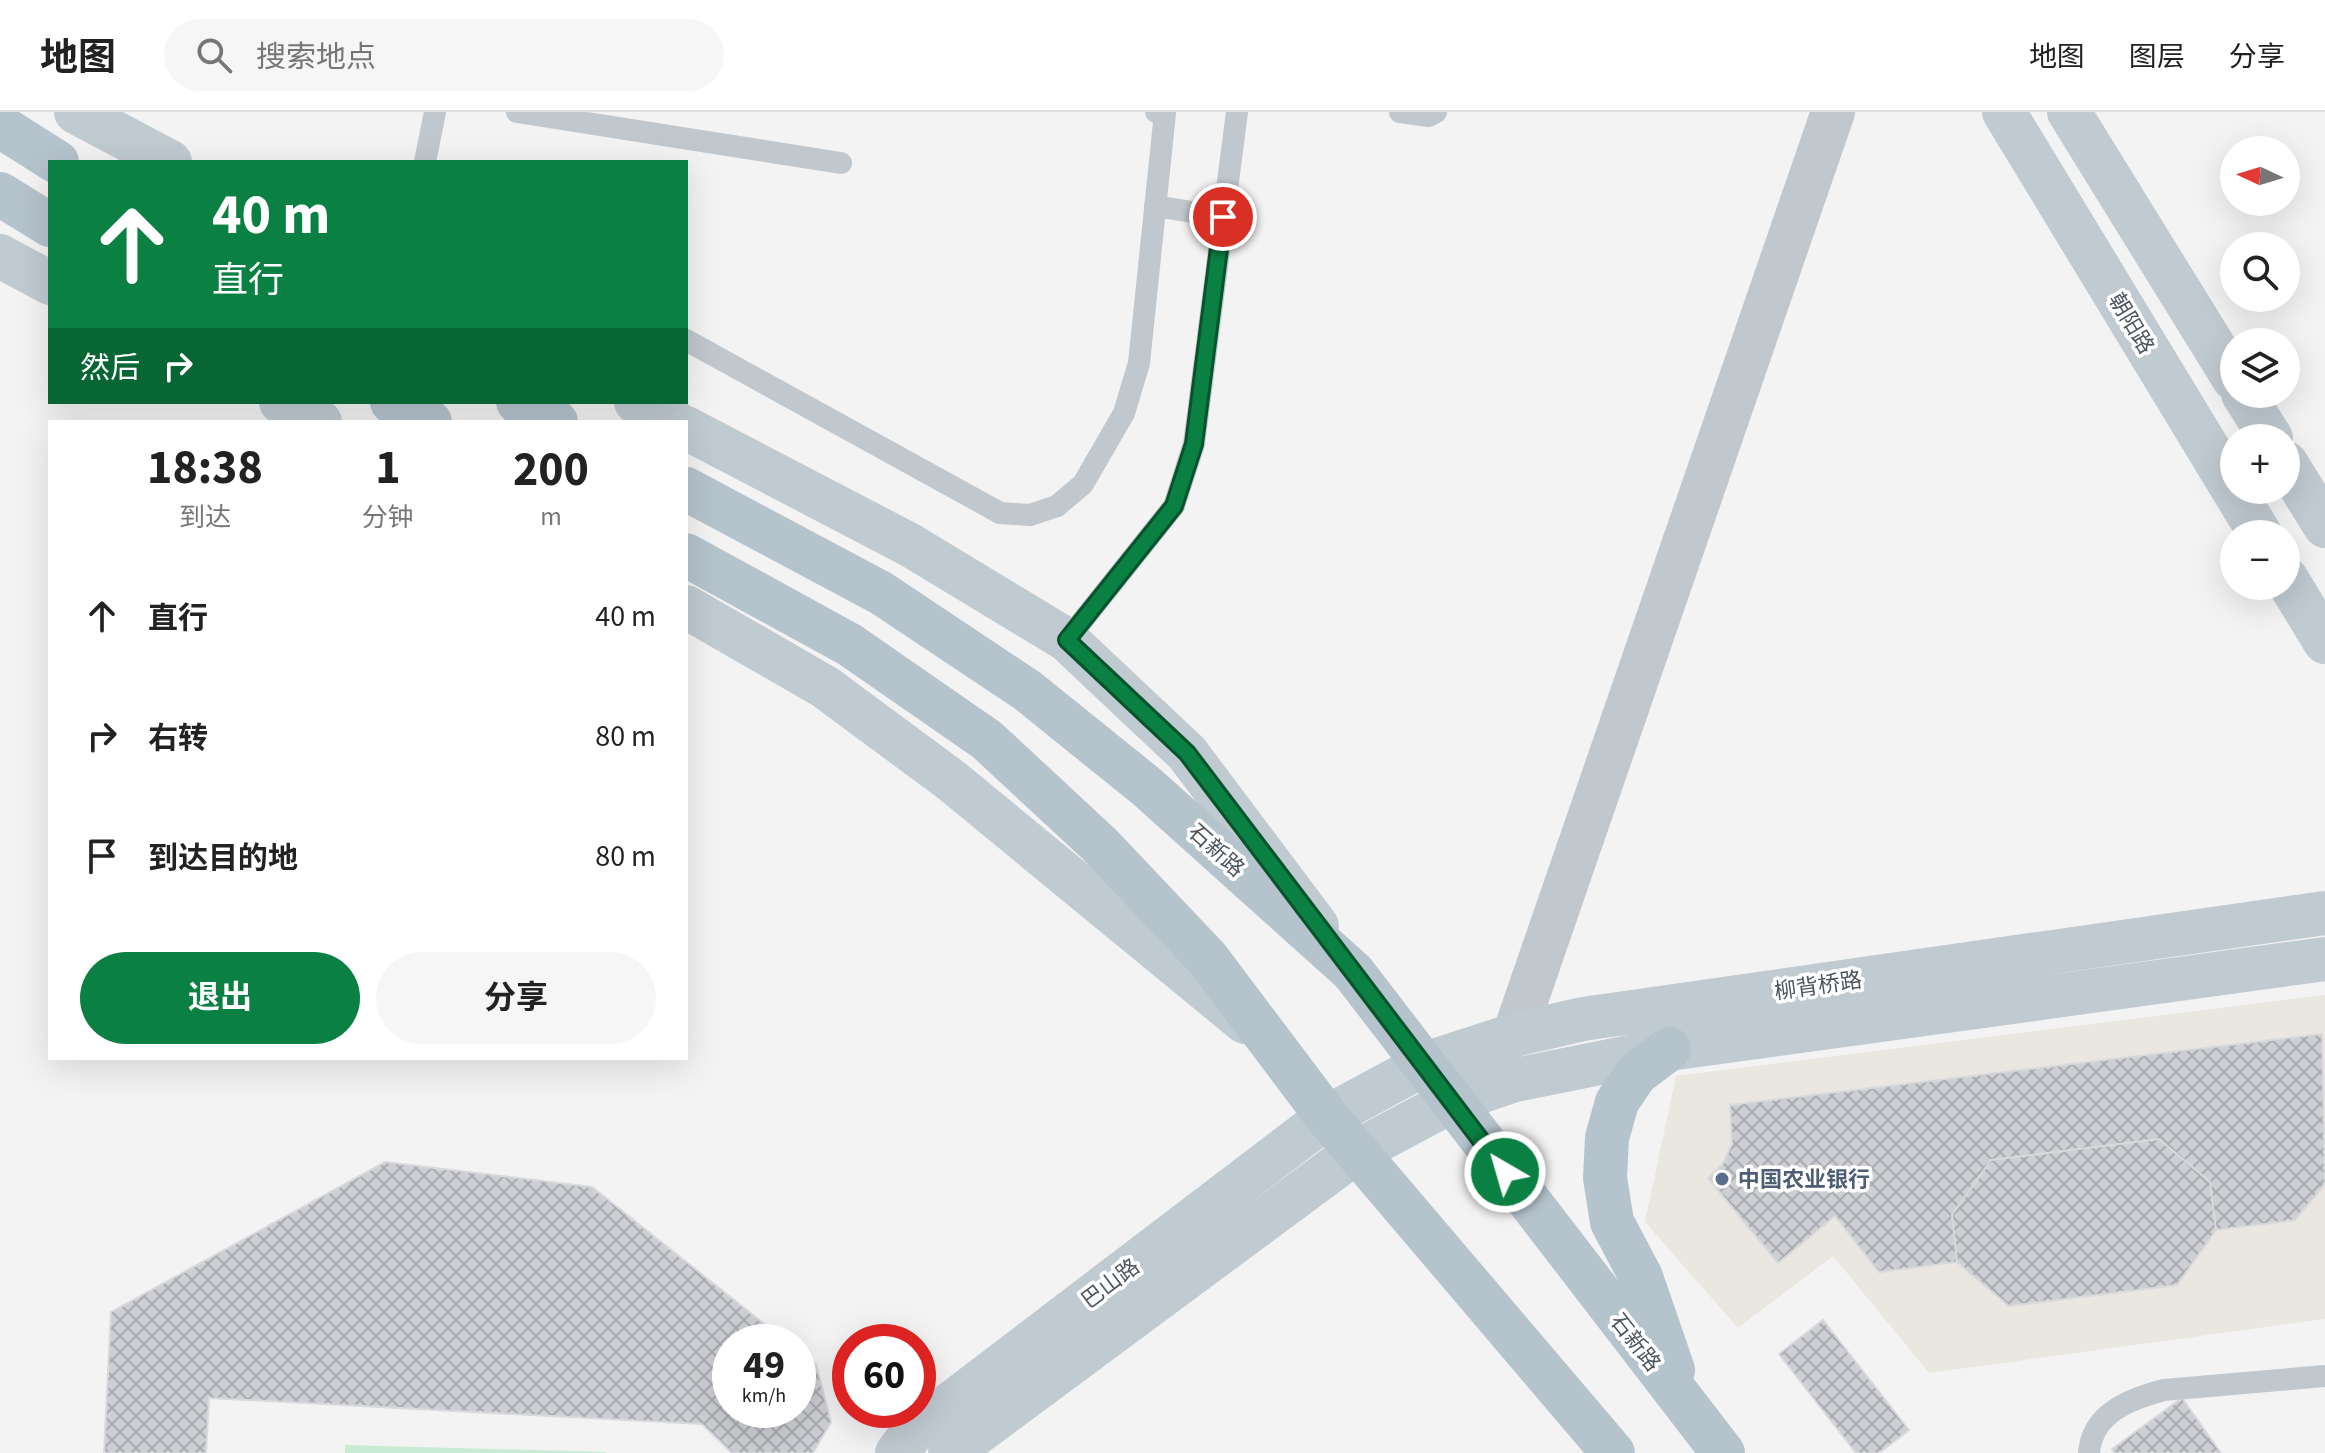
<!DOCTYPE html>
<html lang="zh">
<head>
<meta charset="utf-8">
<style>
  body { margin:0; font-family:"Source Sans 3","Noto Sans SC",sans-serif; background:#f6f6f6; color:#222; height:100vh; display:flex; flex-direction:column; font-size:30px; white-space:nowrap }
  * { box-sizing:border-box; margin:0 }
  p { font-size:26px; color:#767676 }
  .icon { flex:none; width:44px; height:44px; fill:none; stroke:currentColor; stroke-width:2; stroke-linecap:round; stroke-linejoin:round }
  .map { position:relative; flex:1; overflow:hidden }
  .sheet { position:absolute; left:48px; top:308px; width:640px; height:640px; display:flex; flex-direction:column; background:#fff; border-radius:0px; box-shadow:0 8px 32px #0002 }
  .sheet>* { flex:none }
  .hud { position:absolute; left:48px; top:48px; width:640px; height:244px; border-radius:0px; box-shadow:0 8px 32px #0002; background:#0b8043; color:#fff; overflow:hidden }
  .needle { width:52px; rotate:274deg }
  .controls { position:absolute; left:2220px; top:24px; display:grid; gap:16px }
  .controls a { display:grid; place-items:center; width:80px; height:80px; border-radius:50%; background:#fff; box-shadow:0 8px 32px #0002; font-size:40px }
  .speed { position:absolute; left:712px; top:1212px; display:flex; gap:16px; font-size:40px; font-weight:700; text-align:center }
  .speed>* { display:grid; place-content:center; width:104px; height:104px; border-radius:50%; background:#fff; box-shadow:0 8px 32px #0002; line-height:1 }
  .speed small { font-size:20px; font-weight:400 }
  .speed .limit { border:12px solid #d22; background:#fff; color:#111 }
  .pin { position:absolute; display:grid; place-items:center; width:68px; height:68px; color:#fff; margin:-34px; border:4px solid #fff; border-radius:50%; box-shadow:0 2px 8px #0007 }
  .me { position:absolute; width:88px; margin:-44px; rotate:322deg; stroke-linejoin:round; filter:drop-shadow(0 0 6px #0008) }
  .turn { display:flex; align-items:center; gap:28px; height:168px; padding:0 32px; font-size:36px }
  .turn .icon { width:104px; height:104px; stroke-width:2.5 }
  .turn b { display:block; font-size:56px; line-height:68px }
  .then { display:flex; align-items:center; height:76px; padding:0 32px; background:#0003; gap:16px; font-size:30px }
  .eta { display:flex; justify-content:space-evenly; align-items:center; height:136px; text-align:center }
  .eta b { font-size:48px; font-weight:700; line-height:56px }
  .primary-button { display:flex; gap:16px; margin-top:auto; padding:16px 32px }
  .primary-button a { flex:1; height:92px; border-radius:48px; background:#0b8043; color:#fff; font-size:32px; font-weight:700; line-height:92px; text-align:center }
  .primary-button a+a { background:#f6f6f6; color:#222 }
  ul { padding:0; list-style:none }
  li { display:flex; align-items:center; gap:24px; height:120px; padding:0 32px }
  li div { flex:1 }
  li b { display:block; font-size:30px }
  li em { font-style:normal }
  header { display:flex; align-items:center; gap:48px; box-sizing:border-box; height:112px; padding:0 40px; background:#fff; border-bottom:2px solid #e0e0e0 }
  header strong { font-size:38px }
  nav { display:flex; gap:44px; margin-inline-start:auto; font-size:28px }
  .search { width:560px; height:72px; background:#f6f6f6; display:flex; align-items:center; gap:20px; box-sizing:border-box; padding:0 28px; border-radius:44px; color:#767676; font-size:30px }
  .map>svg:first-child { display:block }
</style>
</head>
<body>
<header>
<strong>地图</strong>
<div class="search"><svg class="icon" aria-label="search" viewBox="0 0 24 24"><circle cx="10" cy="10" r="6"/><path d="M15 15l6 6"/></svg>搜索地点</div>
<nav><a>地图</a><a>图层</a><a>分享</a></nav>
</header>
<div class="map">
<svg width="2325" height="1341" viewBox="0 0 2325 1341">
  <defs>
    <pattern id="building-cross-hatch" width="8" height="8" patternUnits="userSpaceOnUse" patternTransform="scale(2)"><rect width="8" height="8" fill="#cdcfd4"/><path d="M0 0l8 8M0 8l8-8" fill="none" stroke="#a9abaf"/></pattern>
  </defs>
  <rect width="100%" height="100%" fill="#f4f3f3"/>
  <path fill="#eae7e0" d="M 2325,883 L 2325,1207 L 1929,1261 L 1833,1144 L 1738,1216 L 1645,1110 L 1676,964 Z"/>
  <path fill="#c7ecd3" d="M 345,1333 L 606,1340 L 606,1341 L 345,1341 Z"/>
  <path fill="url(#building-cross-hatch)" stroke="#d7d9dd" stroke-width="2" d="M 2322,922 L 2325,1072 L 2295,1108 L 2216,1118 L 2210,1070 L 2159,1027 L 1991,1048 L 1952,1103 L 1957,1150 L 1879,1160 L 1835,1104 L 1778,1151 L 1708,1066 L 1722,1053 L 1732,1032 L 1730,993 Z
    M 2159,1027 L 2210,1070 L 2216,1118 L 2177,1173 L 2009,1194 L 1957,1150 L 1952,1103 L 1991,1048 Z
    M 385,1050 L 592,1075 L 787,1230 L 730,1230 L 730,1298 L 798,1298 L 798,1238 L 816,1252 L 831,1310 L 813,1341 L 732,1341 L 702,1312 L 209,1286 L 206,1341 L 104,1341 L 111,1200 Z
    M 1823,1208 L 1909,1318 L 1879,1341 L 1856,1341 L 1779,1242 Z
    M 2182,1286 L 2221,1341 L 2114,1341 L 2112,1337 Z"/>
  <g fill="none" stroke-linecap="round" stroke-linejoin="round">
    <path stroke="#c0c7cd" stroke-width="22" d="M 517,0 L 841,51
      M 1400,0 L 1429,4 L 1436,0
      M 425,50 L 435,0
      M 1155,94 L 1223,105
      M 686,228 L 1000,401 L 1030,403 L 1057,394 L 1083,372 L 1124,301 L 1139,251 L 1165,1 L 1156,0
      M 1067,528 L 1174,394 L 1194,332 L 1237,0
      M 2089,1341 C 2092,1301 2130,1287 2164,1278 L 2325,1264"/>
    <path stroke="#c0c7cd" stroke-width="44" d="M 1514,923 L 1833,0"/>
    <path stroke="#c0cad1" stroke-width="44" d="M 76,0 L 170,50
      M 2004,0 L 2260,422
      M 2069,0 L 2234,267
      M 0,144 L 50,171
      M 2243,282 L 2271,326
      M 281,290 L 320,310
      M 636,290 L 675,310
      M 686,316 L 910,433 L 1067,528 L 1187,641 L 1317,814
      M 2286,351 L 2325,414
      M 2286,466 L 2325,530
      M 686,495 L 825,575 L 952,669 L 1245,910
      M 897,1341 L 912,1321 L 1327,1005 L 1425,952 L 1514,923 L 1583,907 L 2325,801
      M 950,1341 L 1356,1040 L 1450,990 L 1515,968 L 1669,937 L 2325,847"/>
    <path stroke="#b5c3cd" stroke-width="44" d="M 0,14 L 57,50
      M 0,82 L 50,113
      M 392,290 L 430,310
      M 518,290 L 556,310
      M 686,377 L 881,481 L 1028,579 L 1147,675 L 1353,860 L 1723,1341
      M 686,443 L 850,533 L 987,628 L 1099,732 L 1208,847 L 1327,1005 L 1613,1341
      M 1669,937 L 1636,962 L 1617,990 L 1607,1026 L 1605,1066 L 1612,1110 L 1641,1165 L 1673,1258"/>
  </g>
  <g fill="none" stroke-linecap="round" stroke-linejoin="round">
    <defs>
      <path id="route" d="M 1223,105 L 1194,332 L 1174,394 L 1067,528 L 1187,641 L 1505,1060"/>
    </defs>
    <use href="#route" stroke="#07532c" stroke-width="20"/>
    <use href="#route" stroke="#0b8043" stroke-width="14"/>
  </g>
  <circle fill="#5c6f8a" stroke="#fff" stroke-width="3" cx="1722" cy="1067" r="8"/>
  <g text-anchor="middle" stroke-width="7" stroke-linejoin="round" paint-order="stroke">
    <g font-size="22" fill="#4c565e" stroke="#fff">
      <text transform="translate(2132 211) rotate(59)" y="8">朝阳路</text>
      <text transform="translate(1217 738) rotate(42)" y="8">石新路</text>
      <text transform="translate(1818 873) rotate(-8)" y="8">柳背桥路</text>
      <text transform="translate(1110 1171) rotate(-37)" y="8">巴山路</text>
      <text transform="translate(1636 1230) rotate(52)" y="8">石新路</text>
    </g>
    <g font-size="22" font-weight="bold" fill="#4e5e75" stroke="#fff" text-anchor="start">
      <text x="1738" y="1075">中国农业银行</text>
    </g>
  </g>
</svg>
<div class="controls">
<a><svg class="needle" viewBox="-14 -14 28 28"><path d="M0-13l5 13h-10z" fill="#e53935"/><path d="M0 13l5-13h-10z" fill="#767676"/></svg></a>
<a><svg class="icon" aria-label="search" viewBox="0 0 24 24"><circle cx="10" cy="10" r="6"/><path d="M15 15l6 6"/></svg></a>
<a><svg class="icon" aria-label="layers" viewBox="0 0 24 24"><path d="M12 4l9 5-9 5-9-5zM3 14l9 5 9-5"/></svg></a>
<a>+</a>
<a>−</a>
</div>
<div class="speed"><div>49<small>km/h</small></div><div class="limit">60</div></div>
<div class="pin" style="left:1223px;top:105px;background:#d93025"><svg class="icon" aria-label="arrive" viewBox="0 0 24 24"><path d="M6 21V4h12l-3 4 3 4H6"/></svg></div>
<svg class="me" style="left:1505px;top:1060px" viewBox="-20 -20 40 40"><circle r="17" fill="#0b8043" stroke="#fff" stroke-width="3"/><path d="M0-11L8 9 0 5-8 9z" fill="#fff"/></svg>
<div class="hud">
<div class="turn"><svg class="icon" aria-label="ahead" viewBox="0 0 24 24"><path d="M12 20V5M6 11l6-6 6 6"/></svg><div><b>40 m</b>直行</div></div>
<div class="then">然后<svg class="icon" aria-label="right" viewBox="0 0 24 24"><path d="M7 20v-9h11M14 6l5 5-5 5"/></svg></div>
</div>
<section class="sheet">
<div class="eta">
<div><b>18:38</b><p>到达</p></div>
<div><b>1</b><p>分钟</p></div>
<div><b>200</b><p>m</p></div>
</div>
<ul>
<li><svg class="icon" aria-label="ahead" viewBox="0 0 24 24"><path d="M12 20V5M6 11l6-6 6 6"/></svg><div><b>直行</b></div><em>40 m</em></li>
<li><svg class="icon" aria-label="right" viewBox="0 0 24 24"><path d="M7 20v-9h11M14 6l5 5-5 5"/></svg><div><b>右转</b></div><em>80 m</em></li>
<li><svg class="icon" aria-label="arrive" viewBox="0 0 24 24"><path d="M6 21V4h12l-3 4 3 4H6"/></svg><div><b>到达目的地</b></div><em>80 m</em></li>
</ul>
<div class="primary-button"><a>退出</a><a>分享</a></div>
</section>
</div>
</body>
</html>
